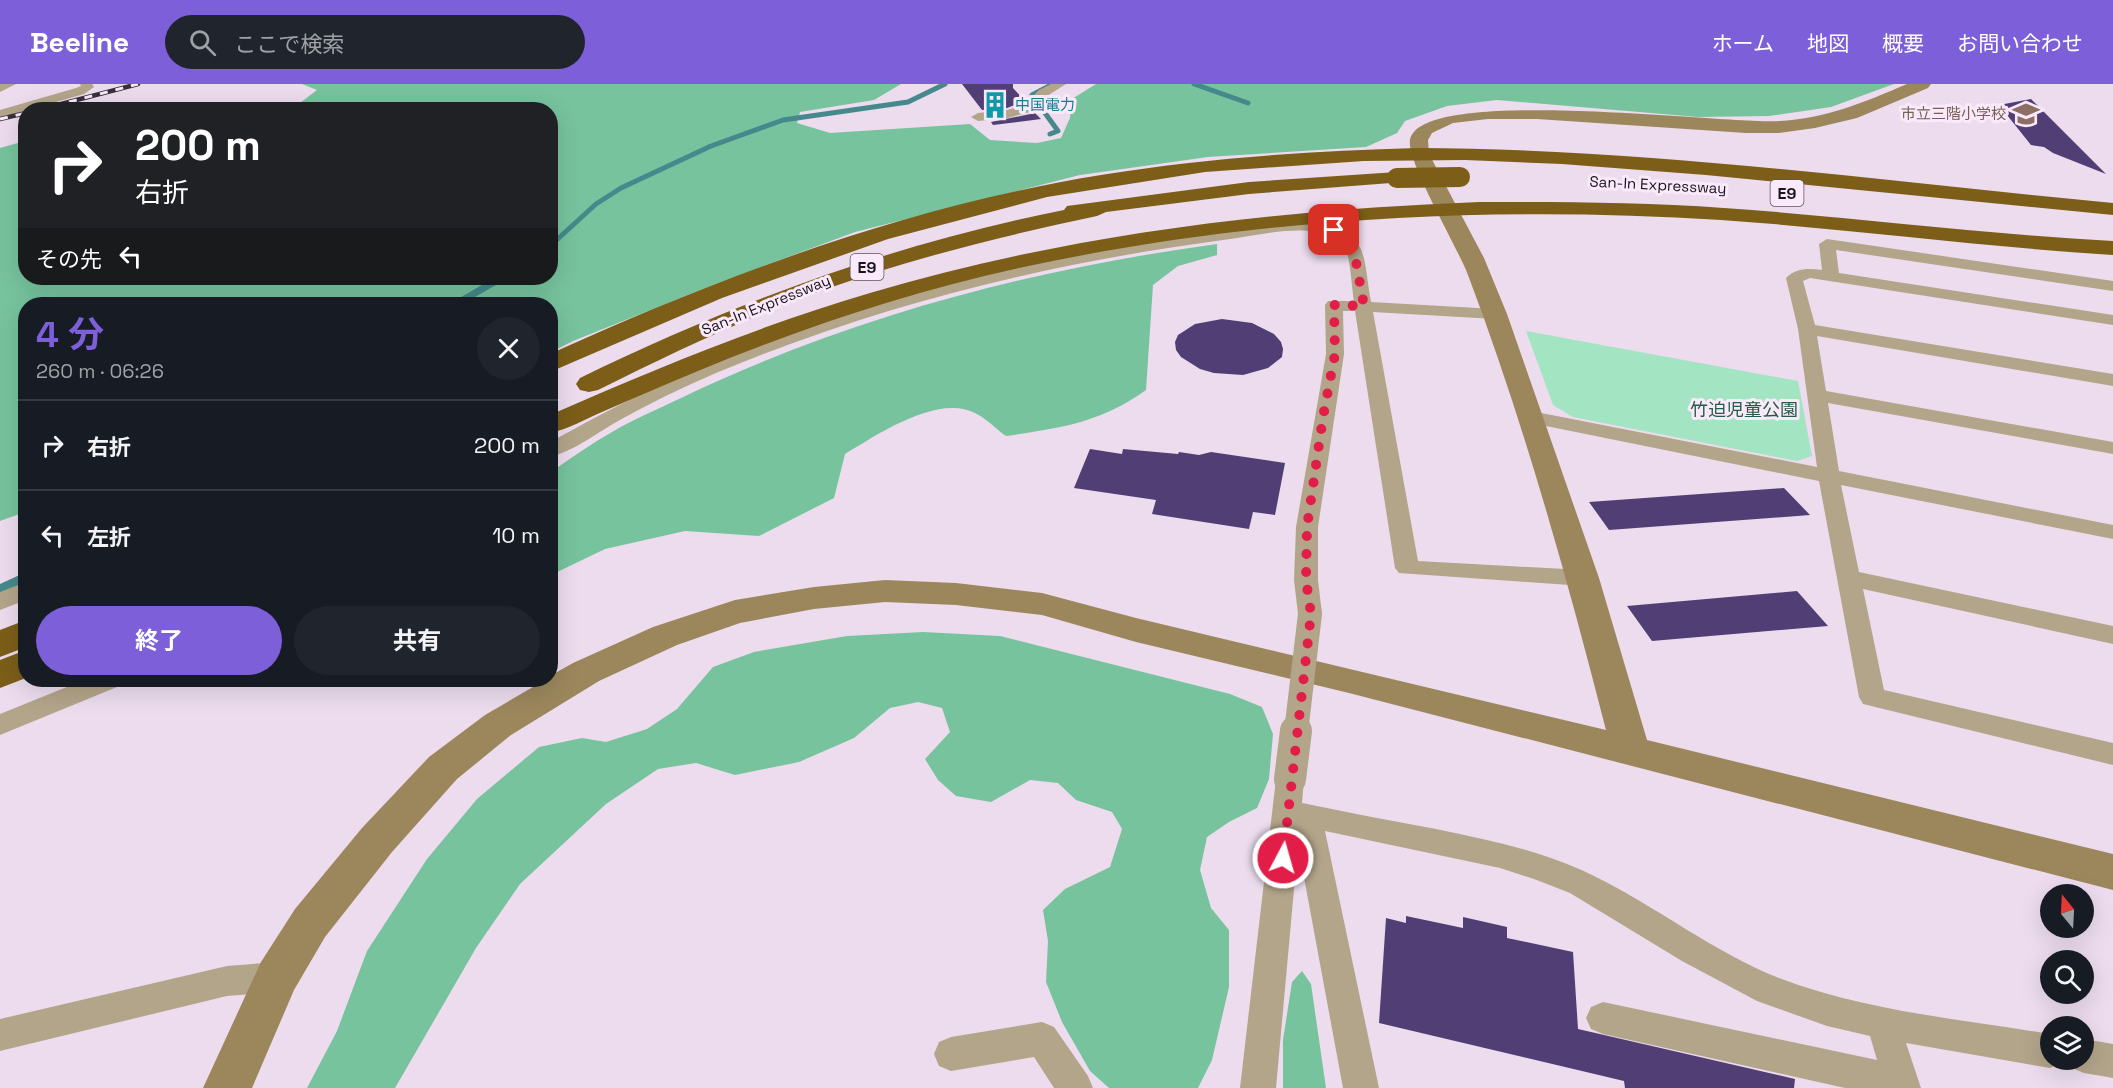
<!DOCTYPE html>
<html lang="ja">
<head>
<meta charset="utf-8">
<style>
  body { margin:0; font-family:"Space Grotesk","Noto Sans JP",sans-serif; background:#20242c; color:#f1f3f6; height:100vh; display:flex; flex-direction:column; font-size:22px; white-space:nowrap }
  * { box-sizing:border-box; margin:0 }
  p { font-size:20px; color:#9ea1a6 }
  .icon { flex:none; width:33px; height:33px; fill:none; stroke:currentColor; stroke-width:2; stroke-linecap:round; stroke-linejoin:round }
  .map { position:relative; flex:1; overflow:hidden }
  .drawer { position:absolute; left:18px; top:213px; width:540px; height:390px; display:flex; flex-direction:column; background:#171b24; border-radius:24px; box-shadow:0 6px 24px #0002 }
  .drawer>* { flex:none }
  .top-card { position:absolute; left:18px; top:18px; width:540px; height:183px; border-radius:24px; box-shadow:0 6px 24px #0002; background:#202124; color:#fff; overflow:hidden }
  .needle { width:39px; rotate:342deg }
  .controls { position:absolute; left:2040px; top:800px; display:grid; gap:12px }
  .controls a { display:grid; place-items:center; width:54px; height:54px; border-radius:50%; background:#171b24; box-shadow:0 6px 24px #0002; font-size:30px }
  .pin { position:absolute; display:grid; place-items:center; width:51px; height:51px; color:#fff; margin:-26px; border-radius:12px; box-shadow:0 3px 9px #0006 }
  .me { position:absolute; width:66px; margin:-33px; rotate:6deg; stroke-linejoin:round; filter:drop-shadow(0 0 4px #0008) }
  .turn { display:flex; align-items:center; gap:21px; height:126px; padding:0 18px; font-size:27px }
  .turn .icon { width:78px; height:78px; stroke-width:2.5 }
  .turn b { display:block; font-size:42px; line-height:51px }
  .then { display:flex; align-items:center; height:57px; padding:0 18px; background:#0003; gap:12px; font-size:22px }
  .round { display:grid; place-items:center; flex:none; width:63px; height:63px; border-radius:32px; background:#20242c }
  .overview { display:flex; align-items:center; justify-content:space-between; height:102px; padding:0 18px }
  h1 { font-size:36px; font-weight:700; line-height:45px; color:#7c5fd9 }
  .action { display:flex; gap:12px; margin-top:auto; padding:12px 18px }
  .action a { flex:1; height:69px; border-radius:36px; background:#7c5fd9; color:#fff; font-size:24px; font-weight:700; line-height:69px; text-align:center }
  .action a+a { background:#20242c; color:#f1f3f6 }
  ul { padding:0; list-style:none }
  li { display:flex; align-items:center; gap:18px; height:90px; padding:0 18px; border-top:2px solid #363941 }
  li div { flex:1 }
  li b { display:block; font-size:22px }
  li em { font-style:normal }
  header { display:flex; align-items:center; gap:36px; box-sizing:border-box; height:84px; padding:0 30px; background:#7c5fd9; color:#fff }
  header strong { font-size:28px }
  nav { display:flex; gap:33px; margin-inline-start:auto; font-size:21px }
  .search { width:420px; height:54px; background:#20242c; display:flex; align-items:center; gap:15px; box-sizing:border-box; padding:0 21px; border-radius:33px; color:#9ea1a6; font-size:22px }
  .map>svg:first-child { display:block }
</style>
</head>
<body>
<header>
<strong>Beeline</strong>
<div class="search"><svg class="icon" aria-label="search" viewBox="0 0 24 24"><circle cx="10" cy="10" r="6"/><path d="M15 15l6 6"/></svg>ここで検索</div>
<nav><a>ホーム</a><a>地図</a><a>概要</a><a>お問い合わせ</a></nav>
</header>
<div class="map">
<svg width="2113" height="1004" viewBox="0 0 2113 1004">
  <rect width="100%" height="100%" fill="#ecdcee"/>
  <path fill="#a3e4c3" d="M 1526,247 L 1798,297 L 1812,372 L 1797,377 L 1573,333 L 1553,321 Z"/>
  <path fill="#77c39e" d="M 302,0 L 901,0 L 874,16 L 800,28 L 797,39 L 830,49 L 970,40 L 990,56 L 1037,59 L 1061,54 L 1070,34 L 1072,15 L 1096,0 L 1894,0 L 1831,23 L 1769,32 L 1698,33 L 1497,16 L 1447,22 L 1405,37 L 1397,49 L 1366,63 L 1208,73 L 1080,91 L 855,148 L 718,199 L 573,257 L 551,268 L 550,220 L 26,220 L 25,428 L 0,437 L 0,64 L 25,57 L 26,194 L 550,194 L 550,26 L 281,25 L 296,22 L 317,6 Z
    M 1217,160 L 1217,171 L 1178,182 L 1153,201 L 1146,306 C 1100,339 1060,344 1006,352 C 996,345 986,334 975,329 C 937,310 877,351 845,370 L 834,414 L 759,452 L 685,447 L 605,465 L 551,491 L 551,388 C 571,374 591,360 612,348 C 634,335 658,325 681,314 C 850,233 1032,185 1217,160 Z
    M 923,548 L 1000,552 L 1230,610 L 1262,623 L 1273,650 L 1269,695 L 1257,724 L 1229,738 L 1207,753 L 1200,786 L 1211,824 L 1229,846 L 1229,903 L 1212,976 L 1198,1004 L 1109,1004 L 1090,987 L 1062,938 L 1046,898 L 1048,857 L 1043,826 L 1065,805 L 1110,783 L 1122,745 L 1112,728 L 1076,716 L 1058,699 L 1030,696 L 991,718 L 956,712 L 938,696 L 925,675 L 950,648 L 942,624 L 918,618 L 890,624 L 854,654 L 799,678 L 735,691 L 696,679 L 658,685 L 606,720 L 520,800 L 476,864 L 395,1004 L 307,1004 L 337,947 L 367,867 L 427,775 L 477,715 L 539,663 L 582,654 L 606,658 L 647,645 L 677,625 L 713,583 L 754,568 L 847,552 Z
    M 1302,887 L 1311,900 L 1326,1004 L 1283,1004 L 1283,956 L 1292,898 Z"/>
  <g fill="none" stroke-linecap="round" stroke-linejoin="round">
    <path stroke="#45898c" stroke-width="5" d="M 1194,0 L 1248,19
      M 1050,50 L 1058,47 L 1032,11 L 1053,0
      M 550,162 L 596,120 L 621,104 L 711,62 L 783,36 L 908,18 L 945,0"/>
    <path stroke="#45898c" stroke-width="7" d="M 456,220 L 501,194"/>
    <path stroke="#45898c" stroke-width="9" d="M 0,505 L 26,493"/>
  </g>
  <path fill="#503e75" d="M 962,0 L 1013,0 L 1013,4 L 1025,17 L 1007,24 L 982,26 Z
    M 2031,15 L 2106,90 L 2053,69 L 2044,63 L 2031,61 L 1999,21 Z
    M 1035,29 L 1041,35 L 993,41 L 991,38 Z
    M 1222,235 L 1252,239 L 1274,250 L 1281,258 L 1283,265 L 1282,273 L 1268,284 L 1243,291 L 1214,289 L 1200,285 L 1181,273 L 1176,266 L 1175,258 L 1178,251 L 1195,240 Z
    M 1090,365 L 1122,370 L 1123,365 L 1178,370 L 1179,368 L 1199,371 L 1211,368 L 1285,379 L 1275,431 L 1253,428 L 1249,445 L 1152,430 L 1156,416 L 1074,404 Z
    M 1784,404 L 1810,431 L 1609,446 L 1589,418 Z
    M 1797,507 L 1828,542 L 1652,557 L 1627,522 Z
    M 1406,832 L 1463,844 L 1463,833 L 1507,843 L 1507,854 L 1573,868 L 1578,945 L 1795,995 L 1794,1004 L 1625,1004 L 1624,997 L 1379,939 L 1386,834 L 1406,839 Z"/>
  <g fill="none" stroke-linecap="round" stroke-linejoin="round">
    <path fill="#b3a58a" fill-rule="evenodd" d="M 0,0 L 16,0 L 0,8 Z
      M 80,0 L 92,0 L 94,3 L 84,10 L 0,34 L 0,26 L 76,4 L 81,2 Z
      M 1051,0 L 1066,0 L 1047,12 L 1034,27 L 1008,34 L 978,37 L 971,33 L 978,29 L 1007,26 L 1024,21 L 1039,6 Z
      M 1312,138 C 1370,148 1362,168 1371,218 L 1495,225 L 1501,226 L 1504,230 L 1501,234 L 1495,235 L 1373,228 L 1418,477 L 1583,486 L 1591,488 L 1595,494 L 1591,500 L 1583,502 L 1399,489 L 1395,484 L 1355,227 L 1343,227 L 1344,270 L 1318,443 L 1318,496 L 1322,530 L 1319,536 L 1310,538 L 1301,536 L 1298,530 L 1294,496 L 1296,443 L 1326,270 L 1325,221 L 1328,217 L 1354,217 C 1352,205 1350,172 1345,163 C 1344,160 1338,156 1335,154 C 1307,138 1255,152 1223,156 C 1045,180 882,220 716,289 C 683,303 650,319 618,337 C 597,349 574,367 550,373 L 550,358 C 600,331 649,304 700,282 C 851,217 1014,175 1177,153 C 1221,147 1267,137 1312,138 Z
      M 1827,155 L 2113,197 L 2113,207 L 1836,166 L 1839,189 L 2113,231 L 2113,241 L 1810,194 L 1803,197 L 1815,241 L 2113,290 L 2113,302 L 1817,252 L 1826,307 L 2113,358 L 2113,370 L 1828,319 L 1839,387 L 2113,441 L 2113,455 L 1841,401 L 1859,488 L 2113,542 L 2113,560 L 1863,505 L 1884,606 L 2113,659 L 2113,681 L 1863,620 L 1859,613 L 1819,397 L 1531,339 L 1524,337 L 1521,333 L 1524,329 L 1531,327 L 1817,383 L 1798,245 L 1786,194 C 1795,184 1809,184 1822,186 L 1819,160 Z
      M 26,498 L 26,516 L 0,526 L 0,508 Z
      M 84,596 L 121,596 L 117,603 L 0,651 L 0,630 Z
      M 1290,684 L 1300,687 L 1304,695 L 1302,719 C 1347,728 1391,737 1436,745 C 1489,756 1543,767 1592,791 C 1656,822 1713,868 1779,894 C 1865,927 1960,935 2050,950 L 2050,975 L 2064,975 L 2062,979 L 2050,984 L 1906,959 L 1921,1004 L 1845,1004 L 1603,950 L 1591,945 L 1586,934 L 1591,923 L 1603,918 L 1877,976 L 1870,952 L 1827,942 L 1757,917 L 1682,877 L 1570,809 L 1534,795 L 1500,784 L 1325,747 L 1379,1004 L 1343,1004 L 1298,761 L 1276,1004 L 1240,1004 L 1276,695 L 1280,687 Z
      M 277,878 L 289,882 L 294,893 L 289,904 L 277,908 L 227,912 L 0,967 L 0,935 L 227,882 Z
      M 1042,938 L 1054,943 L 1088,992 L 1093,1004 L 1054,1004 L 1034,973 L 951,987 L 939,982 L 934,970 L 939,958 L 951,953 Z
      M 2084,955 L 2113,960 L 2113,994 L 2084,989 L 2072,984 L 2068,975 L 2084,975 Z"/>
    <path fill="#9c875d" fill-rule="evenodd" d="M 1907,0 L 1931,0 L 1928,4 L 1857,34 L 1815,44 L 1779,49 L 1746,49 L 1537,35 L 1488,35 L 1453,39 L 1432,49 L 1428,56 L 1429,70 L 1484,174 L 1507,230 L 1599,494 L 1647,656 L 2113,770 L 2113,806 L 1349,609 L 1136,558 L 1042,531 L 956,521 L 885,518 L 814,525 L 740,539 L 677,561 L 599,597 L 511,651 L 457,695 L 392,768 L 325,853 L 294,906 L 252,1004 L 203,1004 L 261,878 L 295,825 L 362,744 L 429,673 L 485,631 L 545,596 L 550,596 L 550,592 L 573,579 L 653,543 L 735,516 L 814,503 L 885,496 L 956,499 L 1042,509 L 1136,534 L 1606,646 C 1567,494 1524,339 1468,191 C 1458,164 1406,77 1410,56 C 1420,0 1728,41 1781,37 C 1827,34 1865,18 1907,0 Z"/>
    <path fill="#7c5e18" fill-rule="evenodd" d="M 1417,64 C 1650,65 1882,97 2113,119 L 2113,131 L 1706,91 L 1562,80 L 1465,76 L 1364,77 L 1205,88 L 1047,113 L 888,155 L 722,214 L 550,288 L 550,270 C 726,190 910,122 1101,91 C 1206,74 1311,67 1417,64 Z
      M 1397,88 L 1404,90 L 1407,94 L 1404,98 L 1249,110 L 1106,128 L 1097,132 C 998,153 901,177 807,212 C 735,239 666,272 598,306 L 589,308 L 580,306 L 576,300 L 580,294 C 739,217 890,161 1064,126 L 1067,122 L 1249,98 Z
      M 1479,118 C 1560,118 1642,118 1724,124 C 1854,133 1983,150 2113,157 L 2113,171 C 1982,163 1852,145 1721,136 C 1487,121 1249,134 1019,184 C 909,208 802,244 698,287 C 666,300 634,314 602,328 C 585,335 569,345 550,349 L 550,331 C 655,285 761,241 870,209 C 1069,150 1272,126 1479,118 Z
      M 26,536 L 26,563 L 0,573 L 0,546 Z
      M 26,566 L 26,594 L 0,604 L 0,576 Z"/>
    <defs>
      <path id="rail" d="M 38,26 L 138,0
        M 0,35 L 26,29"/>
    </defs>
    <use href="#rail" stroke="#373038" stroke-width="4.5"/>
    <use href="#rail" stroke="#f9e9fb" stroke-width="3" stroke-dasharray="8" stroke-linecap="butt"/>
    <path stroke="#b3a58a" stroke-width="24" d="M 1296,648 L 1310,530"/>
    <path stroke="#b3a58a" stroke-width="32" d="M 1290,695 L 1296,647"/>
    <path stroke="#7c5e18" stroke-width="20" d="M 1397,94 L 1460,93"/>
  </g>
  <g fill="none" stroke-linecap="round" stroke-linejoin="round">
    <path stroke="#e11d48" stroke-width="10" stroke-dasharray="0 18" d="M 1283,774 L 1311,530 L 1306,496 L 1307,443 L 1323,333 L 1335,270 L 1334,221 L 1364,222 L 1353,161 L 1343,150 L 1334,146"/>
  </g>
  <defs>
    <symbol id="building-bare" viewBox="-9 -9 18 18"><path d="M-4-6H4V6H1V3H-1V6H-4ZM-2.5-4.3h1.7v1.8h-1.7ZM.8-4.3h1.7v1.8H.8ZM-2.5-1h1.7V.8h-1.7ZM.8-1h1.7V.8H.8Z" fill="#0f9aa8" stroke="#f9e9fb" stroke-width="2.5" paint-order="stroke"/></symbol>
    <symbol id="school-bare" viewBox="-9 -9 18 18"><path d="M0-5L7-2L0 1L-7-2ZM-4 1L0 2.5L4 1V4Q0 6-4 4Z" fill="#8d6e63" stroke="#f9e9fb" stroke-width="2.5" paint-order="stroke"/></symbol>
  </defs>
  <g fill-rule="evenodd">
    <use href="#building-bare" x="976" y="2" width="38" height="38"/>
    <use href="#school-bare" x="2007" y="11" width="38" height="38"/>
  </g>
  <g text-anchor="middle" stroke-width="6" stroke-linejoin="round" paint-order="stroke">
    <g font-size="15" fill="#0d838f" stroke="#f9e9fb" text-anchor="start">
      <text x="1015" y="26">中国電力</text>
    </g>
    <g font-size="15" fill="#785e54" stroke="#f9e9fb" text-anchor="end">
      <text x="2006" y="35">市立三階小学校</text>
    </g>
    <g font-size="15" fill="#19141a" stroke="#f9e9fb">
      <text transform="translate(1658 101) rotate(3)" y="5">San-In Expressway</text>
      <text transform="translate(766 221) rotate(-22)" y="5">San-In Expressway</text>
    </g>
    <g fill="#f9e9fb" stroke="#5c545e" stroke-width="1.5">
      <rect x="1770.5" y="96" width="33" height="26" rx="4.5"/>
      <rect x="850.5" y="170" width="33" height="26" rx="4.5"/>
    </g>
    <g font-size="16" font-weight="bold" fill="#19141a">
      <text x="1787" y="115">E9</text>
      <text x="867" y="189">E9</text>
    </g>
    <g font-size="18" fill="#235d44" stroke="#f9e9fb">
      <text x="1744" y="332">竹迫児童公園</text>
    </g>
  </g>
</svg>
<div class="controls">
<a><svg class="needle" viewBox="-14 -14 28 28"><path d="M0-13l5 13h-10z" fill="#e53935"/><path d="M0 13l5-13h-10z" fill="#9ea1a6"/></svg></a>
<a><svg class="icon" aria-label="search" viewBox="0 0 24 24"><circle cx="10" cy="10" r="6"/><path d="M15 15l6 6"/></svg></a>
<a><svg class="icon" aria-label="layers" viewBox="0 0 24 24"><path d="M12 4l9 5-9 5-9-5zM3 14l9 5 9-5"/></svg></a>
</div>
<div class="pin" style="left:1334px;top:146px;background:#d93025"><svg class="icon" aria-label="arrive" viewBox="0 0 24 24"><path d="M6 21V4h12l-3 4 3 4H6"/></svg></div>
<svg class="me" style="left:1283px;top:774px" viewBox="-20 -20 40 40"><circle r="17" fill="#e11d48" stroke="#fff" stroke-width="3"/><path d="M0-11L8 9 0 5-8 9z" fill="#fff"/></svg>
<div class="top-card">
<div class="turn"><svg class="icon" aria-label="right" viewBox="0 0 24 24"><path d="M7 20v-9h11M14 6l5 5-5 5"/></svg><div><b>200 m</b>右折</div></div>
<div class="then">その先<svg class="icon" aria-label="left" viewBox="0 0 24 24"><path d="M17 20v-9H6M10 6l-5 5 5 5"/></svg></div>
</div>
<section class="drawer">
<div class="overview"><div><h1>4 分</h1><p>260 m · 06:26</p></div><a class="round"><svg class="icon" aria-label="close" viewBox="0 0 24 24"><path d="M6 6l12 12M18 6L6 18"/></svg></a></div>
<ul>
<li><svg class="icon" aria-label="right" viewBox="0 0 24 24"><path d="M7 20v-9h11M14 6l5 5-5 5"/></svg><div><b>右折</b></div><em>200 m</em></li>
<li><svg class="icon" aria-label="left" viewBox="0 0 24 24"><path d="M17 20v-9H6M10 6l-5 5 5 5"/></svg><div><b>左折</b></div><em>10 m</em></li>
</ul>
<div class="action"><a>終了</a><a>共有</a></div>
</section>
</div>
</body>
</html>
